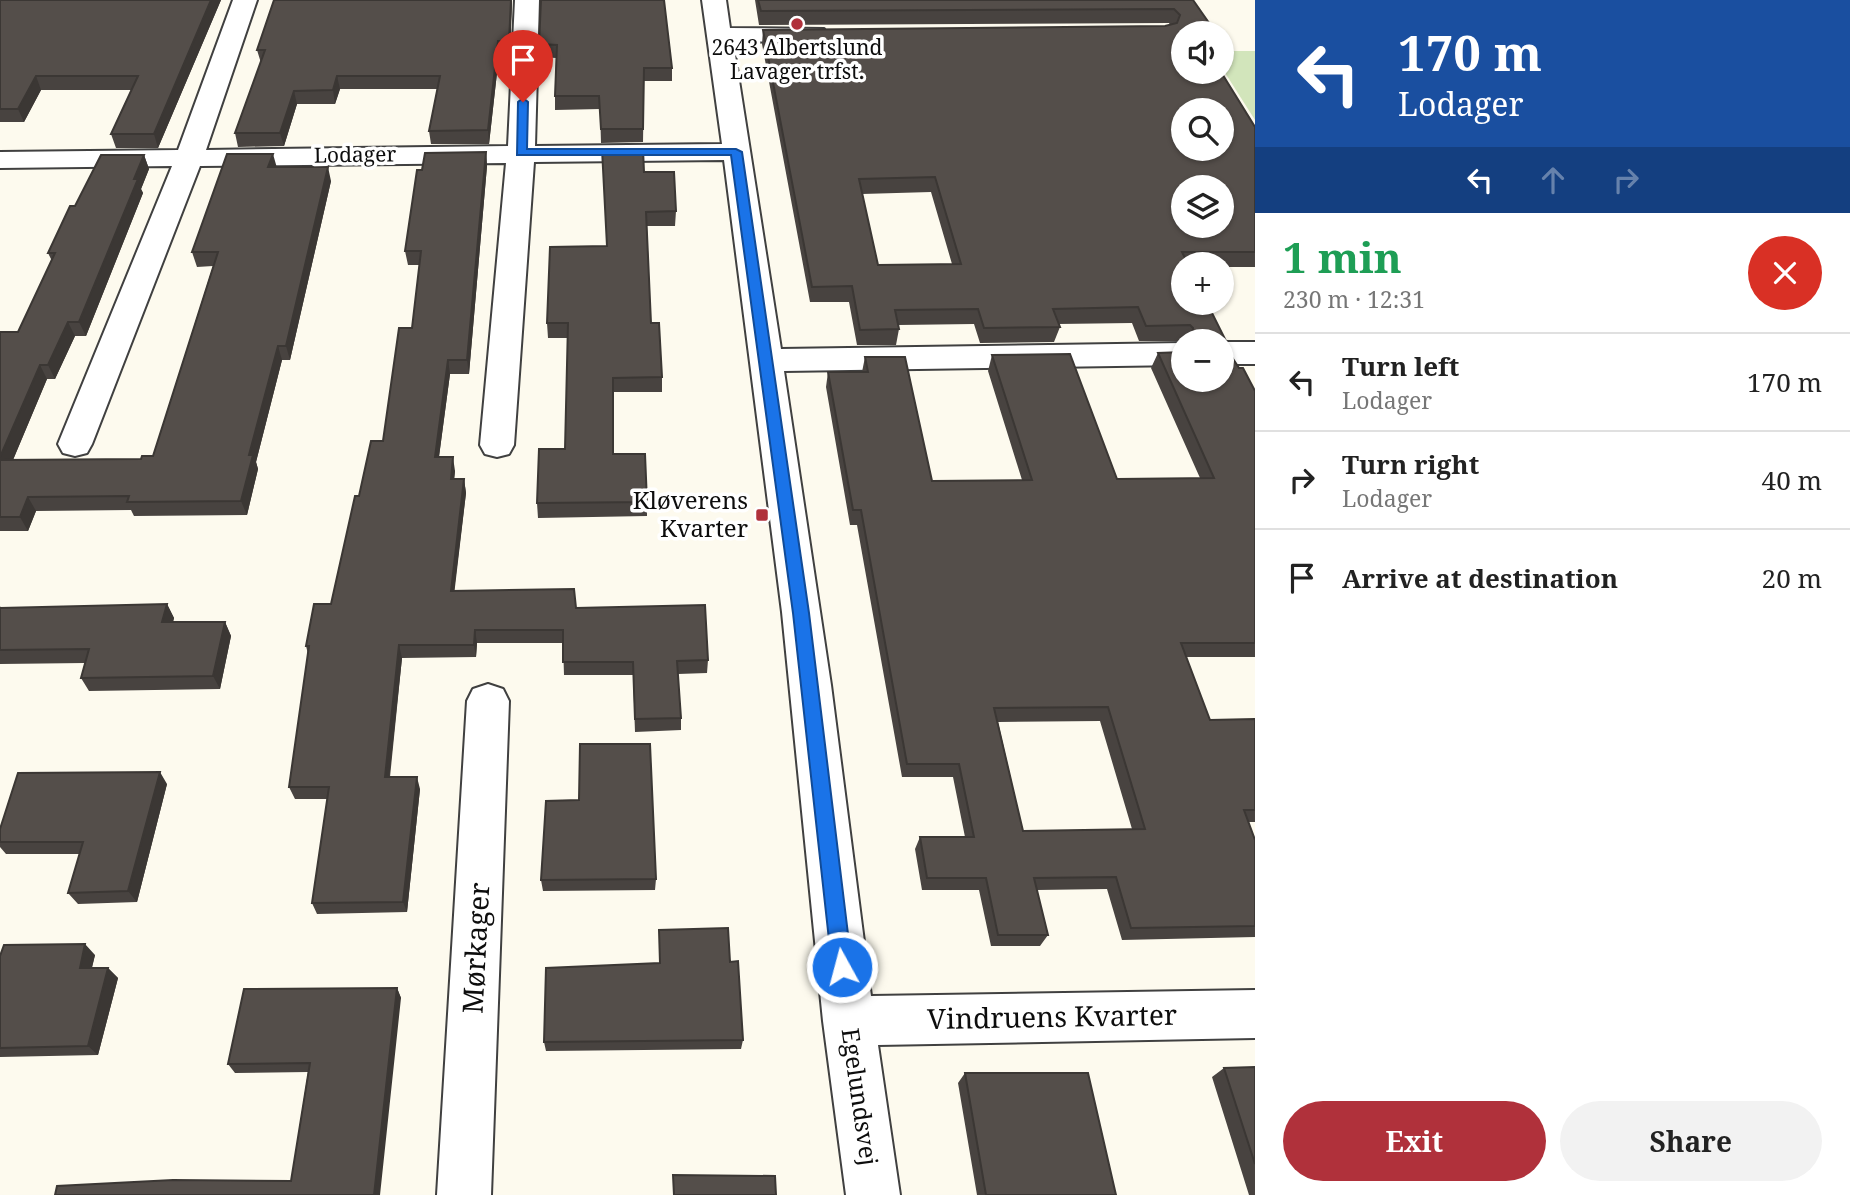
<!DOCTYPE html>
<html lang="en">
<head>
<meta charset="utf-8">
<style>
  body { margin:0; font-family:"Noto Serif",serif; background:#f2f2f2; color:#222; height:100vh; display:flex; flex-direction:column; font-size:26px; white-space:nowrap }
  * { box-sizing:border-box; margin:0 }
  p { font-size:23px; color:#767676 }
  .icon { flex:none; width:38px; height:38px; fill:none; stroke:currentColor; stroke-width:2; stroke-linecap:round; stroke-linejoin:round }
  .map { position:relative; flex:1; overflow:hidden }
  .sheet { display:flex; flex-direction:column; background:#fff; width:595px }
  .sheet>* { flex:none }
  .top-card { background:#1a4fa0; color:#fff; overflow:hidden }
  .fabs { position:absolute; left:1171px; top:21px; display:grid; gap:14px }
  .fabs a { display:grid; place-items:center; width:63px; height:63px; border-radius:50%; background:#fff; box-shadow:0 2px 5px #0004; font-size:35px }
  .pin { position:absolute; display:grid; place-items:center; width:60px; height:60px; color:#fff; margin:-72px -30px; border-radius:50% 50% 50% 0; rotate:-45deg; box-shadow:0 0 7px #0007 }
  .pin .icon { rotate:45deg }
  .me { position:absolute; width:77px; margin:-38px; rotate:353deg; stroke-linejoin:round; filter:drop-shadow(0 0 5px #0008) }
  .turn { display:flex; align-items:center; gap:24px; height:147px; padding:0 28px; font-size:32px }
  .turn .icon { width:91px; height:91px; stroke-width:2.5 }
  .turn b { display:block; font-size:49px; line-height:60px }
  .lanes { display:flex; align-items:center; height:66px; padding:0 28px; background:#0003; justify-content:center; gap:35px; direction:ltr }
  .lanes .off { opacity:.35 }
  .round { display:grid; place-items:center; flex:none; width:74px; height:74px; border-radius:37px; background:#f2f2f2 }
  .headline { display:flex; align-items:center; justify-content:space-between; height:119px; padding:0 28px }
  h1 { font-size:42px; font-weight:700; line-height:52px; color:#1e9e55 }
  .primary-button { display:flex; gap:14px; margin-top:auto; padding:14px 28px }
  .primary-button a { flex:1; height:80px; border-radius:42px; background:#b0313b; color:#fff; font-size:28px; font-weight:700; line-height:80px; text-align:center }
  .primary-button a+a { background:#f2f2f2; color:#222 }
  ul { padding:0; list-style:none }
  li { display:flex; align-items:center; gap:21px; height:98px; padding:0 28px; border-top:2px solid #e0e0e0 }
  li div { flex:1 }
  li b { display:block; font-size:26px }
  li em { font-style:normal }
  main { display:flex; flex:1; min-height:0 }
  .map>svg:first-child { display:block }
</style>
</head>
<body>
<main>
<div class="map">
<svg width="1255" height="1195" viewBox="0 0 1255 1195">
  <rect width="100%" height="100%" fill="#fdfaee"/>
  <path fill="#d2e5bb" d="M 1222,51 L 1255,51 L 1255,120 L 1222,68 Z"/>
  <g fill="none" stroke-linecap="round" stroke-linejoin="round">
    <defs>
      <path id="street" d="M 233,0 L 257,0 L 206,150 L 508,146 L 515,0 L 539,0 L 535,146 L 722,144 L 702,0 L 726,0 L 730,28 L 824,29 L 827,34 L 824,39 L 815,41 L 733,42 L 781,349 L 1183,343 L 1183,365 L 784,371 L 831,685 L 871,996 L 1255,990 L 1255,1038 L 878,1045 L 900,1195 L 846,1195 L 823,1021 L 782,612 L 724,160 L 534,162 L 514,445 L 509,454 L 497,457 L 485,454 L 480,445 L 506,163 L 200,166 L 92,444 L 87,453 L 75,456 L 63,453 L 58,444 L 172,166 L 0,168 L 0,152 L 178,150 Z
        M 1222,342 L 1255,342 L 1255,364 L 1222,364 Z
        M 488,684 L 503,689 L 509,701 L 491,1195 L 437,1195 L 467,701 L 473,689 Z"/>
    </defs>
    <use href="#street" stroke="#404040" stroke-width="4"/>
    <use href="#street" fill="#fff" fill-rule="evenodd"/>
  </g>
  <path fill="#484340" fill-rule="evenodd" d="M 0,0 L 221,0 L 158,148 L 116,148 L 111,134 L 131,90 L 41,90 L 24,122 L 0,122 Z
    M 274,0 L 512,0 L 510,55 L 499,55 L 489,144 L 431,144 L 429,131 L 437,89 L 340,89 L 335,104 L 297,104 L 284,146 L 238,147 L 235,133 L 261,63 L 257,50 Z
    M 541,0 L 672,68 L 672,81 L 644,81 L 643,142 L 601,143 L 600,109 L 555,110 L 555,96 L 556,58 L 540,57 L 539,44 Z
    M 755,0 L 1193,0 L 1214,30 L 1213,33 L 1183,33 L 1255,127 L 1255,267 L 1222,267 L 1222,264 L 1183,264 L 1228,351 L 1255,391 L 1255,657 L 1186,657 L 1210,720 L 1255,719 L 1255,822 L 1248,822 L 1255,840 L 1255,937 L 1122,940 L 1107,889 L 1037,890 L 1048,935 L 1040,946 L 991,946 L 979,890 L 922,890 L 915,849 L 920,837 L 965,837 L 953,777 L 902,777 L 857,525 L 850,525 L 826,387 L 828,372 L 862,372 L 865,357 L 932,481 L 1022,480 L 988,371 L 992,355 L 1117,479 L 1200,478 L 1151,368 L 1158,353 L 1183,380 L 1222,341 L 1139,341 L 1132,323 L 1058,324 L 1060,327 L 1054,342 L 980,343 L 974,324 L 898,325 L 899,329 L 896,345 L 857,345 L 849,302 L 810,302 L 762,44 L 763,30 L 1165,26 L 1170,25 L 1169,23 L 759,25 ZM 931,192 L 952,264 L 878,265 L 862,194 ZM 1100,721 L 1132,829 L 1023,831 L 998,722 Z
    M 486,152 L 487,166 L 469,374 L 450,374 L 439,457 L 455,471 L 454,479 L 464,479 L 466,493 L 454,591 L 576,608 L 708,660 L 707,673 L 678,674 L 681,718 L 681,730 L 635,732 L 633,675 L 564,675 L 563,643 L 477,643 L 476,657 L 402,658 L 390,777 L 420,789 L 407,912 L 317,914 L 312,903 L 327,799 L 295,799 L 289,787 L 308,654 L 306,646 L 331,604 L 359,496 L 383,441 L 412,328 L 420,265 L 408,265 L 405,251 L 422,170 Z
    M 144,155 L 149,169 L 141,189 L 143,193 L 86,336 L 75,336 L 55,379 L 47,379 L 13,460 L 141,459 L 153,456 L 213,266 L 197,267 L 192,252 L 276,167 L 331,181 L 290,360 L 282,360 L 256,462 L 258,469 L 247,515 L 134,516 L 131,510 L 36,511 L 28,531 L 0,531 L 0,332 L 18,332 L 52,261 L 48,253 L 75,206 Z
    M 644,172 L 676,211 L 675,226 L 647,226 L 651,323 L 662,377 L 662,392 L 613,392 L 613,454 L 647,502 L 647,516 L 538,518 L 537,503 L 565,449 L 568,338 L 548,338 L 547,323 L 606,246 Z
    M 167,604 L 174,618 L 173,622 L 225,622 L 231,636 L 220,689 L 89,691 L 81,678 L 85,663 L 0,664 L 0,606 L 1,608 Z
    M 167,784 L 137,902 L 78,904 L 68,893 L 80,854 L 6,854 L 0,847 L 0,829 Z
    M 656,879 L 655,890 L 543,891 L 541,880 Z
    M 659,930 L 730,962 L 743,1040 L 741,1049 L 546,1051 L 544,1042 L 659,963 Z
    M 95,955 L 92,968 L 108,968 L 118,978 L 98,1055 L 0,1057 L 0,956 Z
    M 397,988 L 401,998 L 291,1181 L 308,1072 L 235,1073 L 228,1064 Z
    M 1255,1067 L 1255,1195 L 1249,1195 L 1212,1077 L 1224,1068 Z
    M 965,1073 L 1116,1195 L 977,1195 L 958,1083 Z"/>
  <path fill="#3b3734" d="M 211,0 L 221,0 L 158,148 L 154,134 Z
    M 511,0 L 512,0 L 510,55 L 509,42 Z
    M 498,41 L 499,55 L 489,144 L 488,130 Z
    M 36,76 L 41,90 L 24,122 L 18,109 Z
    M 337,76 L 340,89 L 335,104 L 333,90 Z
    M 294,91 L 297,104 L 284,146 L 280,133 Z
    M 486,152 L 487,166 L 469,374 L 467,360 Z
    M 273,154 L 277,168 L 268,167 Z
    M 144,155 L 149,169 L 141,189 L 143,193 L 86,336 L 79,322 Z
    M 328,167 L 331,181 L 290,360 L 286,346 Z
    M 68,322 L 75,336 L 55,379 L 48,365 Z
    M 278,346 L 282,360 L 256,462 L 258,469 L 247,515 L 241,501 L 249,455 Z
    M 448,360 L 450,374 L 437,471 L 435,457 Z
    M 40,365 L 47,379 L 7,474 L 0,461 L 0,457 Z
    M 453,457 L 455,471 L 453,492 L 451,479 Z
    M 464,479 L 466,493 L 453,604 L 451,591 Z
    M 28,497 L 36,511 L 28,531 L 20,517 Z
    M 167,604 L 174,618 L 169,636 L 162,622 Z
    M 225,622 L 231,636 L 220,689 L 213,676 Z
    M 475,630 L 477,643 L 476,657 L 474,645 Z
    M 399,645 L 402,658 L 388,789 L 385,777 Z
    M 160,772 L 167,784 L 137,902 L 128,891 Z
    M 417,777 L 420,789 L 407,912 L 403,902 Z
    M 85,944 L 95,955 L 89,978 L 80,968 Z
    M 108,968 L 118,978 L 98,1055 L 88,1046 Z
    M 397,988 L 401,998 L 380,1195 L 374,1195 Z"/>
  <path fill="#544e4a" stroke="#3b3734" stroke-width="2" fill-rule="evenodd" d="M 0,0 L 211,0 L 154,134 L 111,134 L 138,76 L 36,76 L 18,109 L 0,109 Z
    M 274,0 L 511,0 L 509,42 L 498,41 L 488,130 L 429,131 L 440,76 L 337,76 L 333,90 L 294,91 L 280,133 L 235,133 L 265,50 L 257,50 Z
    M 541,0 L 664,0 L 672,68 L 644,68 L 643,129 L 601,129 L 599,96 L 555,96 L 557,45 L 539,44 Z
    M 758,0 L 1193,0 L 1214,30 L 1195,31 L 1197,33 L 1183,33 L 1183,72 L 1221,72 L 1255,127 L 1255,252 L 1182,252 L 1188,264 L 1183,264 L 1183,303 L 1207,303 L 1227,343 L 1228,351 L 1239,368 L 1243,368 L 1255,391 L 1255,643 L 1181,643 L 1210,720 L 1255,719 L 1255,810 L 1244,810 L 1255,840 L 1255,926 L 1131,928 L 1116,877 L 1034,878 L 1048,935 L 998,935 L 986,878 L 927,878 L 920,837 L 974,837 L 959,764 L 907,764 L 861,510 L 853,510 L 828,372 L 868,372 L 865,357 L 905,357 L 932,481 L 1032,480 L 992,355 L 1070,354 L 1117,479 L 1214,478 L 1158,353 L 1183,352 L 1183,380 L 1222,380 L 1222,341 L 1192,341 L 1193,328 L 1190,325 L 1146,326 L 1138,307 L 1053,309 L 1060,327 L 984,328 L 978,309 L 895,310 L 899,329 L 860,330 L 852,286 L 812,287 L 763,30 L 1165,26 L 1177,23 L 1180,15 L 1174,9 L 761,11 ZM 1183,110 L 1222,110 L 1222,149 L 1183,149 ZM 935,177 L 961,264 L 878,265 L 859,179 ZM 1183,187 L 1222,187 L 1222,226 L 1183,226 ZM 1108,707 L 1145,829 L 1023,831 L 994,708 Z
    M 602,149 L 643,149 L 644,172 L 674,172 L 676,211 L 646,212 L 651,323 L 659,323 L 662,377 L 613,378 L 613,454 L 645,454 L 647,502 L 537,503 L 539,449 L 565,449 L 568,323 L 547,323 L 550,247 L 607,246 Z
    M 486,152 L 467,360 L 448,360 L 435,457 L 453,457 L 451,479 L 464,479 L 451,591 L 574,589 L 576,608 L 705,605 L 708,660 L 677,661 L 681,718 L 635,719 L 633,662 L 563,662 L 563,630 L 475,630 L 474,645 L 399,645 L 385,777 L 417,777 L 403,902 L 312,903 L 329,787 L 289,787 L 309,646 L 306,646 L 314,604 L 331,604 L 355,496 L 359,496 L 371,441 L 383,441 L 399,328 L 412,328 L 421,251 L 405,251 L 417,170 L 422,170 L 425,153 Z
    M 227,154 L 273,154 L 268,167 L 328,167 L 286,346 L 278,346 L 249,455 L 253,455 L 241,501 L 127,502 L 129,496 L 28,497 L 20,517 L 0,517 L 0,460 L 141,459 L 142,456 L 153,456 L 218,252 L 192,252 Z
    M 101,155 L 144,155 L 134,179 L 138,179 L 79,322 L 68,322 L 48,365 L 40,365 L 0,457 L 0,332 L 18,332 L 55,253 L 48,253 L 70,206 L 75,206 Z
    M 167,604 L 162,622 L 225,622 L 213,676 L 81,678 L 89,649 L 0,650 L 0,608 Z
    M 580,744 L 650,744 L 656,879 L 541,880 L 546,801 L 579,800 Z
    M 160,772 L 128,891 L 68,893 L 83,842 L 0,842 L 0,829 L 18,773 Z
    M 728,928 L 730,962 L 738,961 L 743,1040 L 544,1042 L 546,968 L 660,963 L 659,930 Z
    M 85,944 L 80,968 L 108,968 L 88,1046 L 0,1048 L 0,956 L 4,945 Z
    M 397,988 L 374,1195 L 55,1195 L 57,1186 L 173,1180 L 291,1181 L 310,1063 L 228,1064 L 244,989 Z
    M 1255,1067 L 1255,1164 L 1224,1068 Z
    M 965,1073 L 1088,1073 L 1116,1195 L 986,1195 Z
    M 673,1175 L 775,1176 L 776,1195 L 674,1195 Z"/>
  <path fill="#1a73e8" stroke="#114b97" stroke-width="2" d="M 523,98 L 528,102 L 527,149 L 736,149 L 742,152 L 809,613 L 852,967 L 849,974 L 842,977 L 835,974 L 832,967 L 793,613 L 731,155 L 517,155 L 518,102 Z"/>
  <g fill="#b0313b" stroke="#fff" stroke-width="2.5">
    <circle cx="797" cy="24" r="7"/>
    <rect x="755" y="508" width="14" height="14" rx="3.5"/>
  </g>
  <g text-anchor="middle" stroke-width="7" stroke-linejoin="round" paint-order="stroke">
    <g font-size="21" fill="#0d0d0d" stroke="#fff">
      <text x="797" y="55">2643 Albertslund<tspan x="797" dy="24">Lavager trfst.</tspan></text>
    </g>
    <g font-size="21" fill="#0d0d0d" stroke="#fff">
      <text transform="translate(355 155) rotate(-1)" y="7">Lodager</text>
    </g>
    <g font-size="24" fill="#0d0d0d" stroke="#fff" text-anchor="end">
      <text x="748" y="509">Kløverens<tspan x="748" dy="28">Kvarter</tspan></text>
    </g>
    <g font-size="24" fill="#0d0d0d" stroke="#fff">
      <text transform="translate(859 1097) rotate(82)" y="8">Egelundsvej</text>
    </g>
    <g font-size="28" fill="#0d0d0d" stroke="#fff">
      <text transform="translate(476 948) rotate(-87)" y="10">Mørkager</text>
      <text transform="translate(1052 1017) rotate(-1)" y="10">Vindruens Kvarter</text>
    </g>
  </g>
</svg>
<div class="fabs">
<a><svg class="icon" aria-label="sound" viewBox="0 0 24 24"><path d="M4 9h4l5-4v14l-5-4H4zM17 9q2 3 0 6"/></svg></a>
<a><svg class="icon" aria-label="search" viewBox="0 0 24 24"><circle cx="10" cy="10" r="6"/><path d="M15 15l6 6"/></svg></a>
<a><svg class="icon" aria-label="layers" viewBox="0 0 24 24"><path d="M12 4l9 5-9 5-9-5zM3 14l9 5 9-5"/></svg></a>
<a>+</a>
<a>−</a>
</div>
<div class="pin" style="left:523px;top:102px;background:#d93025"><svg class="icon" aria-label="arrive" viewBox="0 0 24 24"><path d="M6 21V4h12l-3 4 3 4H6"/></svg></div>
<svg class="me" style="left:842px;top:967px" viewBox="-20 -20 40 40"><circle r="17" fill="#1a73e8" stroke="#fff" stroke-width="3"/><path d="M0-11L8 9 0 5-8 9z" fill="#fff"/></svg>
</div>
<section class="sheet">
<div class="top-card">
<div class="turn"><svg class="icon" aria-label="left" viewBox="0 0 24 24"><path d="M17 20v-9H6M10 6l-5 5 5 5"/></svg><div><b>170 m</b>Lodager</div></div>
<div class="lanes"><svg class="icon" aria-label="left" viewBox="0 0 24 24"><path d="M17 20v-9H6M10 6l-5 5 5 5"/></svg><svg class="icon off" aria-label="ahead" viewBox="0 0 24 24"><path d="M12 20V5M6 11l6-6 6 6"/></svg><svg class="icon off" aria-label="right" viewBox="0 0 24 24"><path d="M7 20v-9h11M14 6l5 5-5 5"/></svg></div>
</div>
<div class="headline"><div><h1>1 min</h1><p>230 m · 12:31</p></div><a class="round" style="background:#d93025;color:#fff"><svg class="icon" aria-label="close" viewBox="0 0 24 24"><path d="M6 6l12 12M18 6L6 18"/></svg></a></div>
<ul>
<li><svg class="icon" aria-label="left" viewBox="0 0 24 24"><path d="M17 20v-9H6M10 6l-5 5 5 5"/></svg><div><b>Turn left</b><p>Lodager</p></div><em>170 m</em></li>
<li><svg class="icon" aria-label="right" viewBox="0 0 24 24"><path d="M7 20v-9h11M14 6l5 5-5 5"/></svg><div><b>Turn right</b><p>Lodager</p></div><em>40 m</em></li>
<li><svg class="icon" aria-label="arrive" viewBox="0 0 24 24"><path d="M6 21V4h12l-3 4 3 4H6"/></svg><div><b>Arrive at destination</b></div><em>20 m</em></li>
</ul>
<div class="primary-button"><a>Exit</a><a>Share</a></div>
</section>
</main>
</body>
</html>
